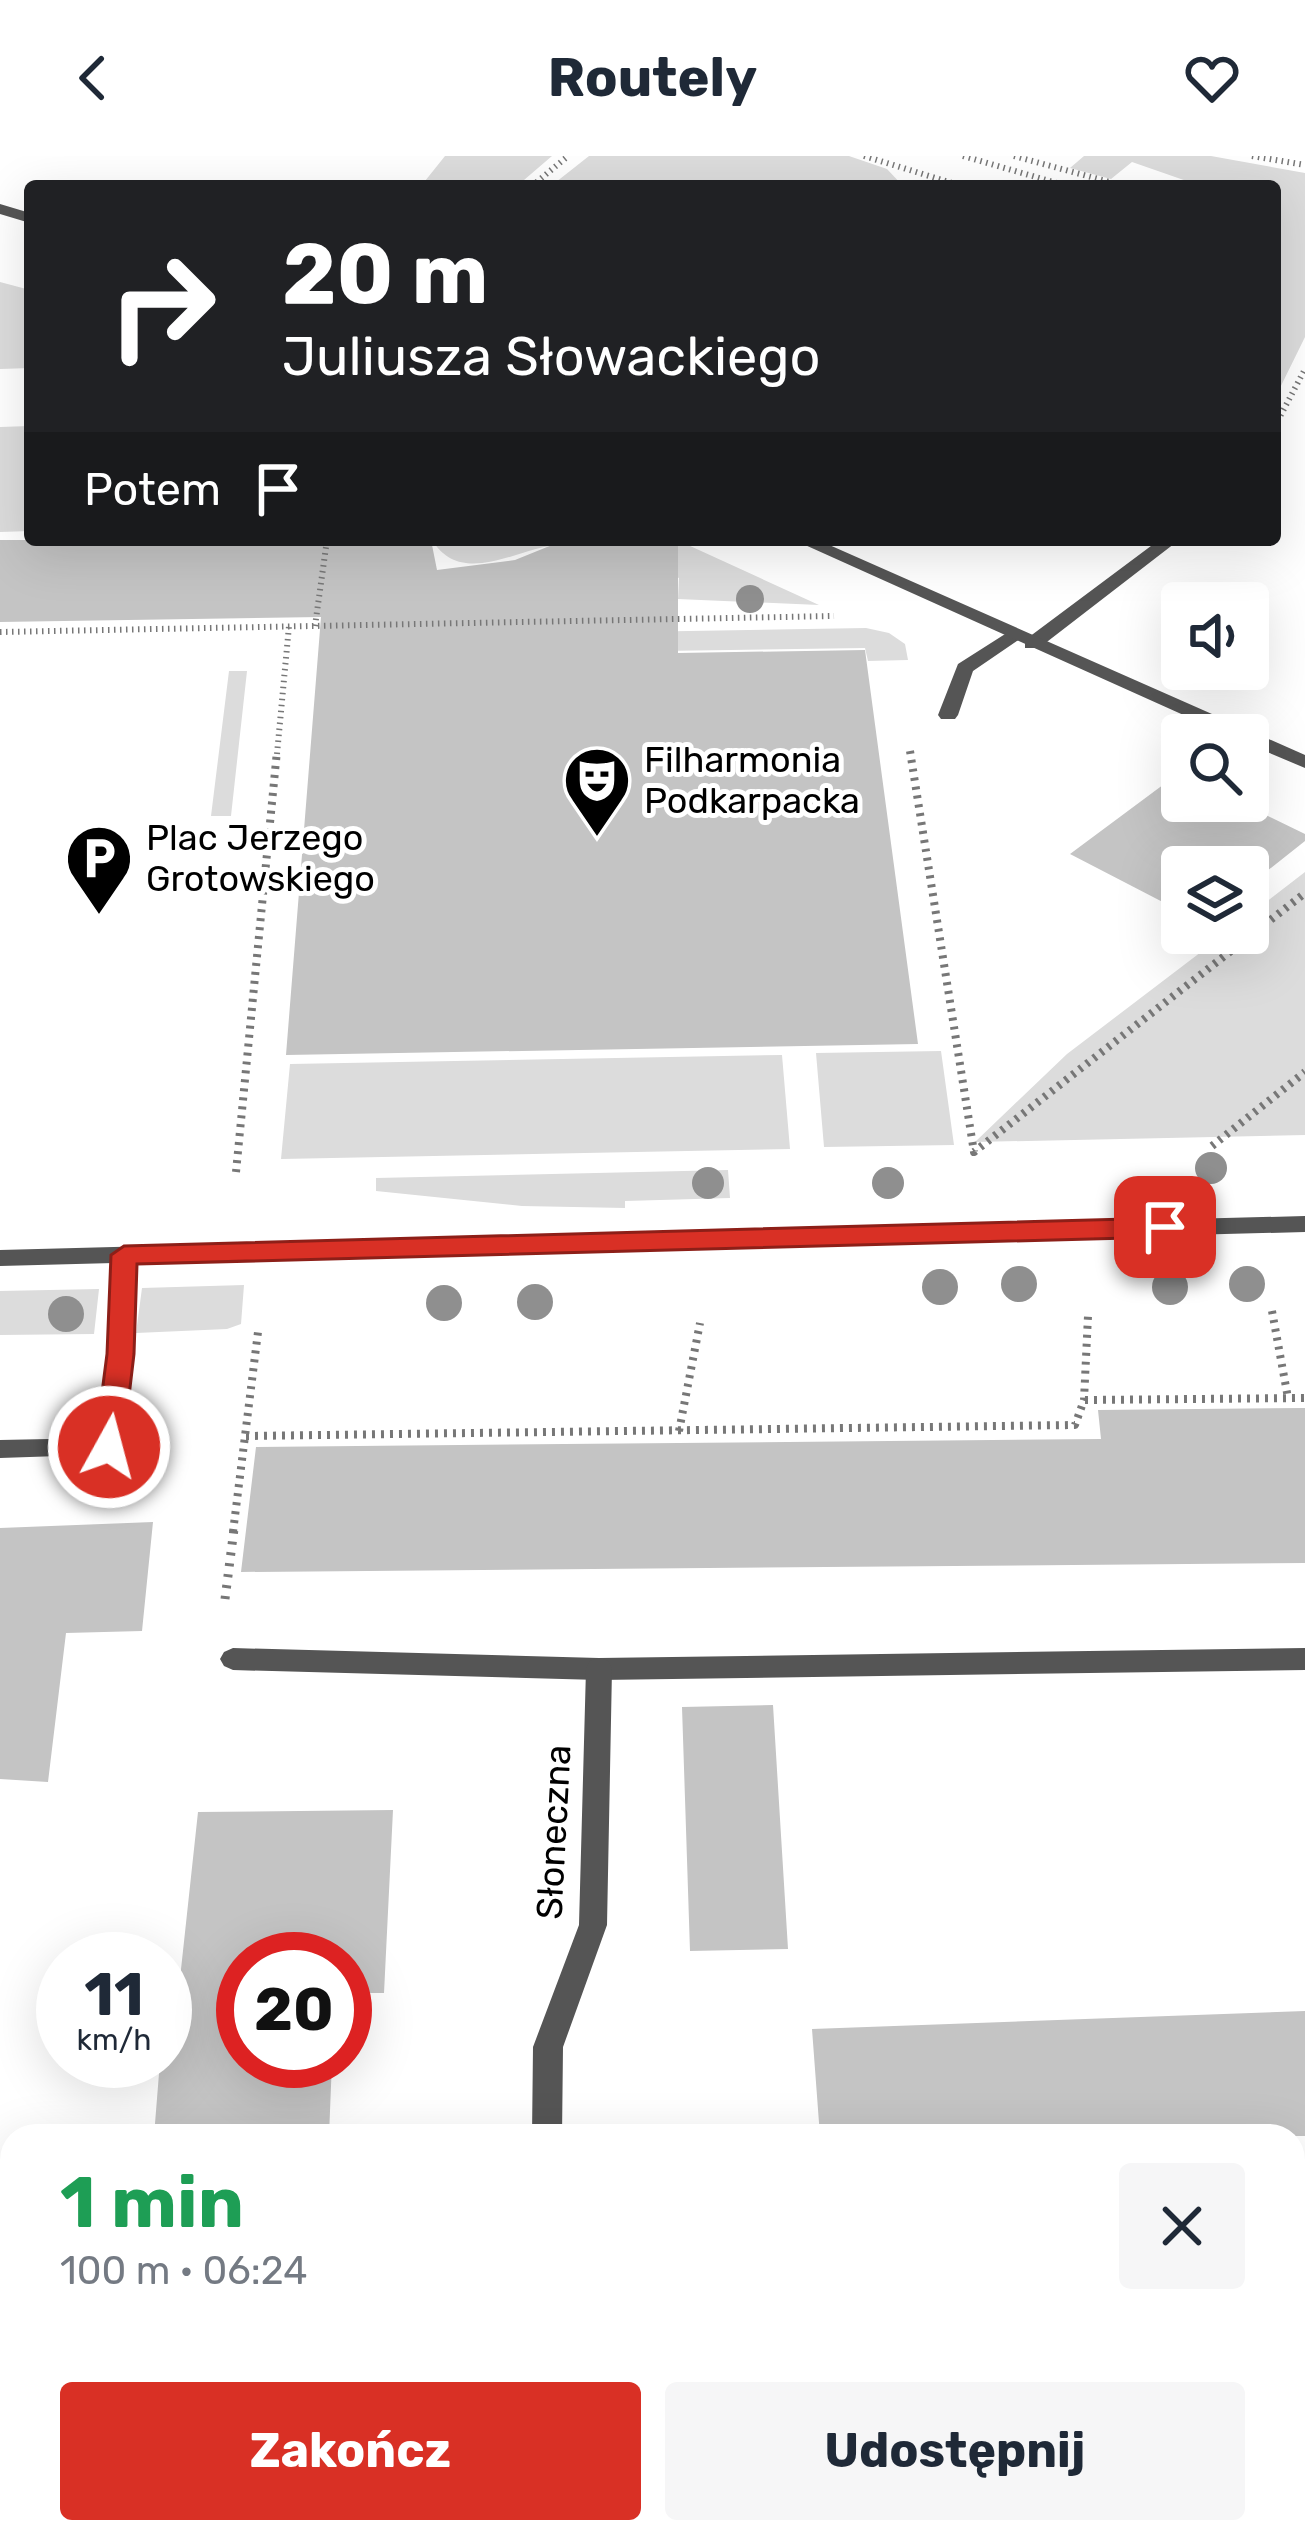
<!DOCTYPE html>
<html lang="pl">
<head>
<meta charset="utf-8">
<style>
  body { margin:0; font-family:Rubik,sans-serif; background:#f6f6f7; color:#1f2937; height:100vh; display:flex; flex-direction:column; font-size:45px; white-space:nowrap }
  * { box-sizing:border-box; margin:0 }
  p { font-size:39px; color:#747a83 }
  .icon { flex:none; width:66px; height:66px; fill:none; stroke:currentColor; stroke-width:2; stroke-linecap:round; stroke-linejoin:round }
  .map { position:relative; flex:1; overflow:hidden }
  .side { position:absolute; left:0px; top:1968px; width:1305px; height:420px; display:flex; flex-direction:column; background:#fff; border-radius:36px 36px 0 0; box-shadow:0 12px 48px #0002 }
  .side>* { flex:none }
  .top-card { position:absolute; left:24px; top:24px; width:1257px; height:366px; border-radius:12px; box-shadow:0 12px 48px #0002; background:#202124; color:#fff; overflow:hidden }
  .tools { position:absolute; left:1161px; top:426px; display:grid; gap:24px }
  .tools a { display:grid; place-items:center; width:108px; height:108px; border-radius:12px; background:#fff; box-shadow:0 12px 48px #0002; font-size:60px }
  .speed { position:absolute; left:36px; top:1776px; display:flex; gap:24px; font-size:60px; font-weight:700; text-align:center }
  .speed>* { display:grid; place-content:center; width:156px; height:156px; border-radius:50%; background:#fff; box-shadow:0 12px 48px #0002; line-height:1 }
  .speed small { font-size:30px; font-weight:400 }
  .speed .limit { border:18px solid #d22; background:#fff; color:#111 }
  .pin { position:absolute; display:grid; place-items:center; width:102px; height:102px; color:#fff; margin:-51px; border-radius:24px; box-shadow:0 6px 18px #0006 }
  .me { position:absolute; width:132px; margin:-66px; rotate:7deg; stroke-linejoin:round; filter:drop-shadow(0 0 9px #0008) }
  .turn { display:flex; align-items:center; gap:42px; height:252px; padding:0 60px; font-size:54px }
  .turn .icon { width:156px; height:156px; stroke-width:2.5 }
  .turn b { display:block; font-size:84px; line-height:102px }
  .then { display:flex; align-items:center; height:114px; padding:0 60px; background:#0003; gap:24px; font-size:45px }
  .round { display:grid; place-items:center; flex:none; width:126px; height:126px; border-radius:12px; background:#f6f6f7 }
  .head { display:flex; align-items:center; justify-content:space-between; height:204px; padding:0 60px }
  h1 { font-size:72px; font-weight:700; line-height:90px; color:#1e9e55 }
  .action { display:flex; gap:24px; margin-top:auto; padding:24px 60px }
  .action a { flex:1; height:138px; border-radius:12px; background:#d93025; color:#fff; font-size:48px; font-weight:700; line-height:138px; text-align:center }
  .action a+a { background:#f6f6f7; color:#1f2937 }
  header { display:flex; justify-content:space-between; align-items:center; height:156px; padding:0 60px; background:#fff; font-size:54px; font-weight:700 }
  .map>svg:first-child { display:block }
</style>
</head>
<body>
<header><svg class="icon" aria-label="back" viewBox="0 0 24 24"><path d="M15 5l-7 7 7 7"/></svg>Routely<svg class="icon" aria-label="heart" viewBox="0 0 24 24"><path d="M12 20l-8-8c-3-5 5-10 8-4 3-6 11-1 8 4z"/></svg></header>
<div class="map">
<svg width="1305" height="2388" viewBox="0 0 1305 2388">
  <rect width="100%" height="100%" fill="#fff"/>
  <path fill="#dcdcdc" d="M 445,0 L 552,0 L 517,30 L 421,30 Z
    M 589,0 L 849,0 L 887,13 L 903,30 L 551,30 Z
    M 1084,0 L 1211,0 L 1305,17 L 1305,181 L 1275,242 L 1275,30 L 1201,30 L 1132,6 L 1111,23 L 1070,12 Z
    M 0,126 L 30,134 L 30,212 L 0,213 Z
    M 30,270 L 30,375 L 0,376 L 0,271 Z
    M 432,384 L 677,384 L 819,449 L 678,443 L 679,422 C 645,411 607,393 571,389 C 528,383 465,437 432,384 Z
    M 866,472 L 889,477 L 905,488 L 908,504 L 868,505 L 865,492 L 330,500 L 332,481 Z
    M 229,515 L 247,515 L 231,660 L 211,660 Z
    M 1305,716 L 1305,979 L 975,986 L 1067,898 L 1226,777 L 1248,777 L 1248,760 Z
    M 941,895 L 954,989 L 824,991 L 816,897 Z
    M 782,899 L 790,993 L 281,1003 L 290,908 Z
    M 728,1014 L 730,1042 L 625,1045 L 625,1052 L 522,1050 L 376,1035 L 376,1022 Z
    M 244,1129 L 241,1168 L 227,1173 L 136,1177 L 142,1132 Z
    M 99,1133 L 94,1178 L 0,1179 L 0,1135 Z"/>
  <path fill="#c4c4c4" d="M 0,384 L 431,384 L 437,414 L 515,404 L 552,389 L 678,389 L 678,497 L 865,494 L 918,888 L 286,899 L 321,461 L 0,466 Z
    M 1179,617 L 1182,645 L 1237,645 L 1305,678 L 1305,685 L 1248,730 L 1248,711 L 1182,711 L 1182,756 L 1070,698 Z
    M 1305,1252 L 1305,1407 L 241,1416 L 256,1291 L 1101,1283 L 1098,1254 Z
    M 153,1366 L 142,1475 L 66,1477 L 48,1626 L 0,1623 L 0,1372 Z
    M 773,1549 L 788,1793 L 690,1795 L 682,1551 Z
    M 393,1654 L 384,1837 L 345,1837 L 345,1803 L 243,1803 L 243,1905 L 332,1905 L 329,1980 L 154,1980 L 160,1905 L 165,1905 L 166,1840 L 178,1841 L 198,1656 Z
    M 1305,1855 L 1305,1980 L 820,1980 L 812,1873 Z"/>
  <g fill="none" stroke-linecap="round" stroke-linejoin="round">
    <path stroke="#777" stroke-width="6" stroke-dasharray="1.5 4.5" stroke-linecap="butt" d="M 864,0 L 962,30
      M 963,0 L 1067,30
      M 1014,0 L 1124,30
      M 1252,0 L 1305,9
      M 532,30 L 568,0
      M 1169,30 L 1177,26
      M 1275,270 L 1305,213
      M 315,470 L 327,384
      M 0,476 L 834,460
      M 277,598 L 289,470"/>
    <path stroke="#777" stroke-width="8" stroke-dasharray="3 6" stroke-linecap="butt" d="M 910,595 L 974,996 L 1305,737
      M 1212,990 L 1305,916
      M 236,1016 L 277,595
      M 1272,1155 L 1288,1242
      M 1085,1244 L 1305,1242
      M 679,1275 L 700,1167
      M 246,1280 L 1075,1269 L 1084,1244 L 1088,1160
      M 233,1376 L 258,1176"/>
    <path stroke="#777" stroke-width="9" stroke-dasharray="3 8" stroke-linecap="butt" d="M 225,1443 L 234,1373
      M 1287,2376 L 1288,2388"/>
    <path fill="#555" fill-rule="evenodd" d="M 1159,384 L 1179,384 L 1039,492 L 1025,492 L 1025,484 Z
      M 1013,473 L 1022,479 L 1020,483 L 973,515 L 958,559 L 955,563 L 941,563 L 938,559 L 958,508 Z
      M 125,1091 L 137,1099 L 132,1198 L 118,1298 L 0,1302 L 0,1284 L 98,1282 L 108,1198 L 113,1099 Z
      M 233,1492 L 599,1502 L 1305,1492 L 1305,1514 L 599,1524 L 233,1514 L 224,1510 L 220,1503 L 224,1496 Z
      M 1293,2079 L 1305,2079 L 1305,2107 L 1293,2107 Z
      M 1055,2376 L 1087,2376 L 1090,2388 L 1056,2388 Z"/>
    <path fill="#555" fill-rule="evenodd" d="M 0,48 L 30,57 L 30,67 L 0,58 Z
      M 794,384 L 818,384 L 1305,599 L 1305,612 L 1248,588 L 1248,579 L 1228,579 Z
      M 1305,1060 L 1305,1076 L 0,1110 L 0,1094 Z
      M 599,1502 L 608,1505 L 612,1513 L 607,1769 L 563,1891 L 562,1980 L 532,1980 L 533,1891 L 579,1769 L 586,1513 L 590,1505 Z
      M 536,2376 L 568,2376 L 570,2388 L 536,2388 Z"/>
  </g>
  <g fill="#8f8f8f">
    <circle cx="750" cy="443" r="14"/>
    <circle cx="1211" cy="1012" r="16"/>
    <circle cx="708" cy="1027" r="16"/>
    <circle cx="888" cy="1027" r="16"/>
    <circle cx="1019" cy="1128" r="18"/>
    <circle cx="1247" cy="1128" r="18"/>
    <circle cx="940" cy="1131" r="18"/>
    <circle cx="1170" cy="1131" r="18"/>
    <circle cx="535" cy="1146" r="18"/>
    <circle cx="444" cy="1147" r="18"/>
    <circle cx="66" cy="1158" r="18"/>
  </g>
  <path fill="#d93025" stroke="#8d1f18" stroke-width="3" d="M 1165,1062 L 1178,1071 L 1165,1081 L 137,1108 L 134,1198 L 123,1291 L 109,1302 L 95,1291 L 107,1198 L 111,1099 L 124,1090 Z"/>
  <defs>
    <symbol id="theatre-pin" viewBox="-11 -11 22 30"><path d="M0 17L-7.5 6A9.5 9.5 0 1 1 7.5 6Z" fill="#000" stroke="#fff"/><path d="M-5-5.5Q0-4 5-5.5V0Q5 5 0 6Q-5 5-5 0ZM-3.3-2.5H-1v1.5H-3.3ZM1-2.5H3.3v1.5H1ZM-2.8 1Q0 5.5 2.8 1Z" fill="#fff"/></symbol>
    <symbol id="parking-pin" viewBox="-11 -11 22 30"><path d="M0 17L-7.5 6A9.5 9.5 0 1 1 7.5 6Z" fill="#000" stroke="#fff"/><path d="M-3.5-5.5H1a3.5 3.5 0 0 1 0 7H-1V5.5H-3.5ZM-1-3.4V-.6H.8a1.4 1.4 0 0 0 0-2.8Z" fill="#fff"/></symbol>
  </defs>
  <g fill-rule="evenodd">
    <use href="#theatre-pin" x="559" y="586" width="76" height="104"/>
    <use href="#parking-pin" x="61" y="664" width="76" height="104"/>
  </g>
  <g text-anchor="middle" stroke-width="10" stroke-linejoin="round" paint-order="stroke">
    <g font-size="36" fill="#000" stroke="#fff" text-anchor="start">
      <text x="644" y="616">Filharmonia<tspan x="644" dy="41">Podkarpacka</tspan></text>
      <text x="146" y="694">Plac Jerzego<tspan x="146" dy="41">Grotowskiego</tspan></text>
    </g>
    <g font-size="36" fill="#000" stroke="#fff">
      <text transform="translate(553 1676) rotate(-87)" y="13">Słoneczna</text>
    </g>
  </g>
</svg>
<div class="tools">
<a><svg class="icon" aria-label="sound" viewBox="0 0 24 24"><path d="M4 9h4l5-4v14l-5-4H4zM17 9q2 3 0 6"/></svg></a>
<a><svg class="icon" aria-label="search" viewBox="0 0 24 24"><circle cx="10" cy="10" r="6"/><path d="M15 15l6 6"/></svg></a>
<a><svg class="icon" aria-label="layers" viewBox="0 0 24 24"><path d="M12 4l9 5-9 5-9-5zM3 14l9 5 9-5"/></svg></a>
</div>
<div class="speed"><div>11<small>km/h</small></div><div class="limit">20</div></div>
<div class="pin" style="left:1165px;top:1071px;background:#d93025"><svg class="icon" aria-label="arrive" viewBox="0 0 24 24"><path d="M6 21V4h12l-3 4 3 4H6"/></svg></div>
<svg class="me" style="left:109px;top:1291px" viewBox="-20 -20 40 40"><circle r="17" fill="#d93025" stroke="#fff" stroke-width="3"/><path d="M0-11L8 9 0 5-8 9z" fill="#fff"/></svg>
<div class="top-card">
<div class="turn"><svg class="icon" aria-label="right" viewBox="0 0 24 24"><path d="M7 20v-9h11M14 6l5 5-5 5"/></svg><div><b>20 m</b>Juliusza Słowackiego</div></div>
<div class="then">Potem<svg class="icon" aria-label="arrive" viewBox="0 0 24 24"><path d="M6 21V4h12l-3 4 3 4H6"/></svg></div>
</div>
<section class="side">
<div class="head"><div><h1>1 min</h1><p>100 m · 06:24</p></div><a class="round"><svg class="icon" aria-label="close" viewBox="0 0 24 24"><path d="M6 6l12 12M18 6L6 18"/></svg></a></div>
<div class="action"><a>Zakończ</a><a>Udostępnij</a></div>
</section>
</div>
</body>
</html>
